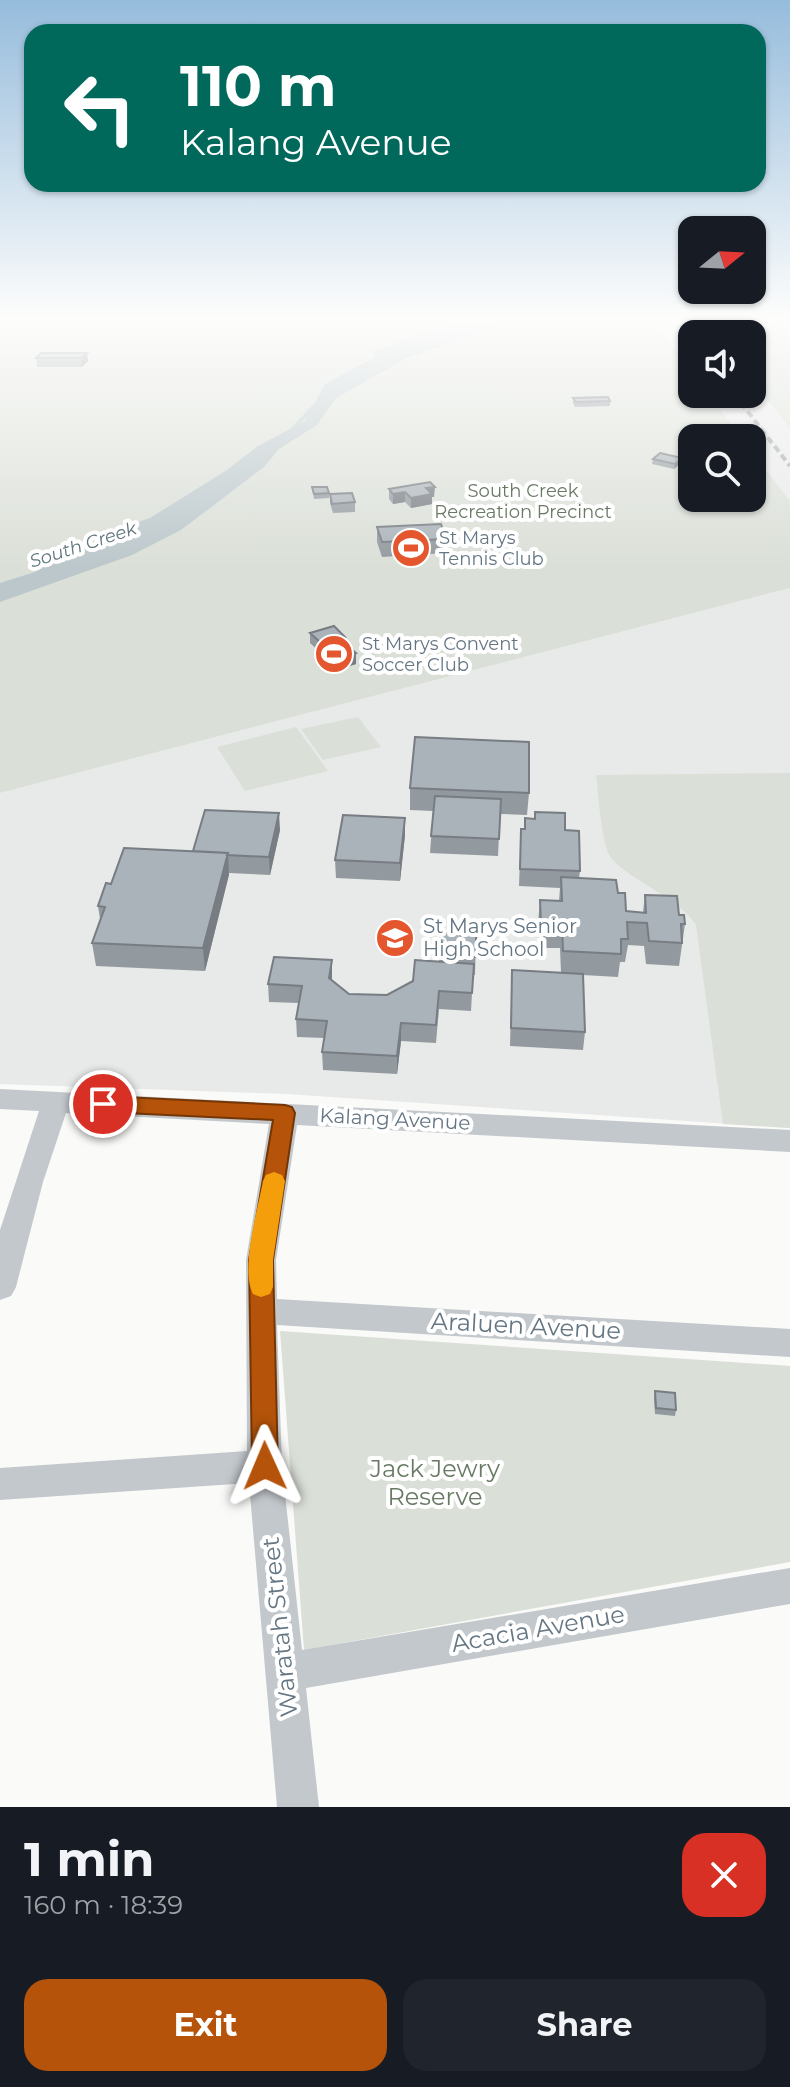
<!DOCTYPE html>
<html lang="en">
<head>
<meta charset="utf-8">
<style>
  body { margin:0; font-family:Montserrat,sans-serif; background:#20242c; color:#f1f3f6; height:100vh; display:flex; flex-direction:column; font-size:30px; white-space:nowrap }
  * { box-sizing:border-box; margin:0 }
  p { font-size:26px; color:#9ea1a6 }
  .icon { flex:none; width:44px; height:44px; fill:none; stroke:currentColor; stroke-width:2; stroke-linecap:round; stroke-linejoin:round }
  .map { position:relative; height:1807px; overflow:hidden }
  .details { display:flex; flex-direction:column; background:#171b24; flex:1 }
  .details>* { flex:none }
  .hud { position:absolute; left:24px; top:24px; width:742px; height:168px; border-radius:24px; box-shadow:0 2px 6px #0004; background:#00695c; color:#fff; overflow:hidden }
  .needle { width:52px; rotate:72deg }
  .fabs { position:absolute; left:678px; top:216px; display:grid; gap:16px }
  .fabs a { display:grid; place-items:center; width:88px; height:88px; border-radius:16px; background:#171b24; box-shadow:0 2px 6px #0004; font-size:40px }
  .pin { position:absolute; display:grid; place-items:center; width:68px; height:68px; color:#fff; margin:-34px; border:4px solid #fff; border-radius:50%; box-shadow:0 2px 8px #0007 }
  .me { position:absolute; width:88px; margin:-44px; rotate:359deg; stroke-linejoin:round; filter:drop-shadow(0 0 6px #0008) }
  .turn { display:flex; align-items:center; gap:28px; height:168px; padding:0 24px; font-size:36px }
  .turn .icon { width:104px; height:104px; stroke-width:2.5 }
  .turn b { display:block; font-size:56px; line-height:68px }
  .round { display:grid; place-items:center; flex:none; width:84px; height:84px; border-radius:24px; background:#20242c }
  .head { display:flex; align-items:center; justify-content:space-between; height:136px; padding:0 24px }
  h1 { font-size:48px; font-weight:700; line-height:60px }
  .cta { display:flex; gap:16px; margin-top:auto; padding:16px 24px }
  .cta a { flex:1; height:92px; border-radius:24px; background:#b45309; color:#fff; font-size:32px; font-weight:700; line-height:92px; text-align:center }
  .cta a+a { background:#20242c; color:#f1f3f6 }
  .map>svg:first-child { display:block }
</style>
</head>
<body>
<div class="map">
<svg width="790" height="1807" viewBox="0 0 790 1807">
  <rect width="100%" height="100%" fill="#fafaf8"/>
  <path fill="#e8e9e9" d="M 650,316 L 698,316 L 713,334 L 692,334 L 692,372 Z
    M 752,382 L 790,428 L 790,501 L 752,451 L 752,438 L 742,438 L 709,394 L 752,394 Z
    M 790,588 L 790,1128 L 286,1094 L 0,1084 L 0,793 Z"/>
  <path fill="#dadfd7" d="M 0,316 L 650,316 L 692,372 L 692,394 L 709,394 L 742,438 L 692,438 L 692,498 L 752,498 L 752,451 L 790,501 L 790,588 L 0,793 Z
    M 686,316 L 790,316 L 790,428 L 752,382 L 752,334 L 700,334 Z
    M 358,717 L 381,747 L 323,760 L 301,729 Z
    M 296,727 L 328,771 L 245,791 L 217,747 Z
    M 790,773 L 790,1128 L 723,1124 L 696,925 C 677,894 615,875 607,850 C 600,827 599,799 596,775 Z
    M 280,1331 L 790,1366 L 790,1562 L 304,1650 Z"/>
  <path fill="#bbc7cb" d="M 496,316 L 578,316 L 572,320 L 508,324 L 407,358 L 336,398 L 317,425 L 279,449 L 264,467 L 181,530 L 132,555 L 0,602 L 0,583 L 35,572 L 53,556 L 85,549 L 124,527 L 150,518 L 227,470 L 258,446 L 305,421 L 325,384 L 375,357 L 374,351 L 428,331 Z
    M 716,316 L 723,325 L 743,334 C 719,334 700,338 684,317 Z"/>
  <g fill="none" stroke-linecap="round" stroke-linejoin="round">
    <path stroke="#bbc7cb" stroke-width="4" d="M 291,431 L 316,404"/>
    <path fill="#c3c8cc" fill-rule="evenodd" d="M 0,1089 L 790,1130 L 790,1152 L 297,1125 L 276,1260 L 277,1299 L 790,1329 L 790,1357 L 277,1325 L 282,1466 L 302,1650 L 790,1568 L 790,1604 L 306,1688 L 319,1807 L 277,1807 L 249,1483 L 0,1500 L 0,1468 L 247,1451 L 246,1260 L 269,1124 L 66,1113 L 43,1182 L 16,1287 L 11,1296 L 0,1300 L 0,1230 L 39,1111 L 0,1109 Z"/>
    <path stroke="#a2aab0" stroke-width="4" stroke-dasharray="7 4" stroke-linecap="butt" d="M 673,316 L 692,341
      M 734,394 L 790,466"/>
  </g>
  <path fill="#929a9f" d="M 87,353 L 88,361 L 82,367 L 37,367 L 36,358 Z
    M 573,398 L 610,401 L 610,406 L 575,407 L 573,403 Z
    M 682,458 L 681,463 L 674,469 L 652,464 L 653,459 Z
    M 312,487 L 329,493 L 329,498 L 314,499 Z
    M 389,489 L 434,497 L 432,497 L 432,504 L 411,508 L 405,502 L 393,504 L 389,499 Z
    M 330,494 L 355,502 L 355,512 L 333,513 L 330,503 Z
    M 377,527 L 446,539 L 446,553 L 382,557 L 377,542 Z
    M 310,633 L 346,644 L 356,653 L 356,664 L 344,668 L 336,660 L 330,661 L 310,643 Z
    M 410,788 L 529,793 L 527,815 L 500,814 L 498,856 L 430,853 L 433,811 L 410,810 Z
    M 525,818 L 565,830 L 580,871 L 579,878 L 618,893 L 626,911 L 643,912 L 645,895 L 679,915 L 685,924 L 679,966 L 646,964 L 644,946 L 628,945 L 625,962 L 620,962 L 618,977 L 583,975 L 585,1032 L 583,1050 L 510,1046 L 512,970 L 561,973 L 560,948 L 539,948 L 538,923 L 540,900 L 559,901 L 560,888 L 519,886 L 521,829 L 524,829 Z
    M 280,830 L 270,875 L 229,873 L 205,971 L 96,966 L 92,943 L 100,919 L 98,906 L 193,851 Z
    M 405,835 L 400,881 L 336,878 L 335,860 Z
    M 441,933 L 476,935 L 475,975 L 473,975 L 471,1011 L 439,1009 L 436,1043 L 401,1041 L 397,1074 L 323,1070 L 322,1052 L 325,1038 L 297,1037 L 296,1019 L 299,1003 L 269,1002 L 268,984 L 332,960 L 332,981 L 349,994 L 387,995 L 413,981 L 439,962 Z
    M 655,1391 L 676,1410 L 675,1416 L 655,1414 L 654,1398 Z"/>
  <path fill="#777d82" d="M 87,353 L 88,361 L 82,367 L 81,358 Z
    M 682,458 L 681,463 L 674,469 L 675,464 Z
    M 435,487 L 434,497 L 432,497 L 432,504 L 411,508 L 411,498 L 426,488 Z
    M 405,492 L 405,502 L 393,504 L 393,494 Z
    M 336,649 L 336,660 L 330,661 L 330,651 Z
    M 356,653 L 356,664 L 344,668 L 344,657 Z
    M 279,813 L 280,830 L 270,875 L 269,857 Z
    M 405,818 L 405,835 L 400,881 L 400,863 Z
    M 228,853 L 229,875 L 205,971 L 203,948 Z
    M 332,960 L 332,978 L 329,996 L 329,978 Z
    M 401,1023 L 401,1041 L 397,1074 L 397,1056 Z"/>
  <path fill="#aab3b9" stroke="#777d82" stroke-width="2" d="M 41,353 L 87,353 L 81,358 L 36,358 Z
    M 608,397 L 610,401 L 576,402 L 573,398 Z
    M 660,453 L 682,458 L 675,464 L 653,459 Z
    M 430,482 L 435,487 L 426,488 L 432,494 L 411,498 L 405,492 L 393,494 L 389,489 Z
    M 312,487 L 327,487 L 329,493 L 314,494 Z
    M 352,493 L 355,502 L 332,504 L 330,494 Z
    M 441,524 L 446,539 L 382,542 L 377,527 Z
    M 334,626 L 345,637 L 339,638 L 356,653 L 344,657 L 336,649 L 330,651 L 310,633 Z
    M 415,737 L 529,742 L 529,793 L 410,788 Z
    M 435,796 L 501,799 L 499,839 L 431,836 Z
    M 205,810 L 279,813 L 269,857 L 227,855 L 228,853 L 193,851 Z
    M 535,812 L 565,813 L 565,830 L 579,831 L 580,871 L 520,869 L 521,829 L 525,829 L 525,818 L 535,819 Z
    M 343,815 L 405,818 L 400,863 L 335,860 Z
    M 124,848 L 228,853 L 203,948 L 92,943 L 105,907 L 98,906 L 106,883 L 111,884 Z
    M 561,877 L 616,880 L 618,893 L 625,893 L 626,911 L 646,913 L 645,895 L 677,896 L 679,915 L 684,915 L 685,924 L 681,924 L 682,943 L 649,941 L 647,923 L 627,922 L 628,939 L 621,939 L 621,954 L 563,951 L 562,925 L 541,925 L 540,900 L 562,901 Z
    M 450,928 L 468,929 L 467,935 L 476,935 L 476,957 L 439,956 L 441,933 L 450,933 Z
    M 274,957 L 332,960 L 329,978 L 349,994 L 387,995 L 413,981 L 415,960 L 474,964 L 472,993 L 439,991 L 436,1025 L 401,1023 L 397,1056 L 322,1052 L 327,1021 L 296,1019 L 302,986 L 268,984 Z
    M 512,970 L 583,974 L 585,1032 L 511,1028 Z
    M 655,1391 L 675,1393 L 676,1410 L 656,1408 Z"/>
  <linearGradient id="sky" x2="0" y2="1"><stop stop-color="#96bcdc"/><stop offset="0.56" stop-color="#fdfdfc"/><stop offset="1" stop-color="#fdfdfc" stop-opacity="0"/></linearGradient>
  <rect width="790" height="569" fill="url(#sky)"/>
  <path fill="#b45309" stroke="#753606" stroke-width="2" d="M 103,1096 L 285,1105 L 292,1107 L 295,1113 L 273,1260 L 278,1466 L 274,1475 L 265,1478 L 255,1475 L 252,1466 L 249,1260 L 273,1120 L 103,1112 L 95,1110 L 92,1104 L 95,1099 Z"/>
  <path fill="#f59e0b" d="M 274,1172 L 282,1175 L 285,1181 L 273,1260 L 273,1287 L 270,1294 L 261,1297 L 253,1294 C 240,1269 258,1209 263,1181 L 266,1175 Z"/>
  <defs>
    <symbol id="stadium-disc" viewBox="-11 -11 22 22"><circle r="9.5" fill="#e4572e" stroke="#fff"/><path d="M0-5a6.5 5 0 1 0 0 10a6.5 5 0 1 0 0-10ZM-3.5-1.8h7v3.6h-7Z" fill="#fff"/></symbol>
    <symbol id="school-disc" viewBox="-11 -11 22 22"><circle r="9.5" fill="#e4572e" stroke="#fff"/><path d="M0-5L7-2L0 1L-7-2ZM-4 1L0 2.5L4 1V4Q0 6-4 4Z" fill="#fff"/></symbol>
  </defs>
  <g fill-rule="evenodd">
    <use href="#stadium-disc" x="389" y="526" width="44" height="44"/>
    <use href="#stadium-disc" x="312" y="632" width="44" height="44"/>
    <use href="#school-disc" x="373" y="916" width="44" height="44"/>
  </g>
  <g text-anchor="middle" stroke-width="8" stroke-linejoin="round" paint-order="stroke">
    <g font-size="18" fill="#687a64" stroke="#fff">
      <text x="523" y="497">South Creek<tspan x="523" dy="21">Recreation Precinct</tspan></text>
    </g>
    <g font-size="18" fill="#657683" stroke="#fff" text-anchor="start">
      <text x="439" y="544">St Marys<tspan x="439" dy="21">Tennis Club</tspan></text>
      <text x="362" y="650">St Marys Convent<tspan x="362" dy="21">Soccer Club</tspan></text>
    </g>
    <g font-size="18" font-style="italic" fill="#60757c" stroke="#fff">
      <text transform="translate(83 545) rotate(-18)" y="6">South Creek</text>
    </g>
    <g font-size="20" fill="#657683" stroke="#fff" text-anchor="start">
      <text x="423" y="933">St Marys Senior<tspan x="423" dy="23">High School</tspan></text>
    </g>
    <g font-size="20" fill="#657683" stroke="#fff">
      <text transform="translate(395 1119) rotate(3)" y="7">Kalang Avenue</text>
    </g>
    <g font-size="24" fill="#657683" stroke="#fff">
      <text transform="translate(526 1326) rotate(3)" y="8">Araluen Avenue</text>
      <text transform="translate(280 1627) rotate(-96)" y="8">Waratah Street</text>
      <text transform="translate(538 1629) rotate(-10)" y="8">Acacia Avenue</text>
    </g>
    <g font-size="24" fill="#687a64" stroke="#fff">
      <text x="435" y="1477">Jack Jewry<tspan x="435" dy="28">Reserve</tspan></text>
    </g>
  </g>
</svg>
<div class="fabs">
<a><svg class="needle" viewBox="-14 -14 28 28"><path d="M0-13l5 13h-10z" fill="#e53935"/><path d="M0 13l5-13h-10z" fill="#9ea1a6"/></svg></a>
<a><svg class="icon" aria-label="sound" viewBox="0 0 24 24"><path d="M4 9h4l5-4v14l-5-4H4zM17 9q2 3 0 6"/></svg></a>
<a><svg class="icon" aria-label="search" viewBox="0 0 24 24"><circle cx="10" cy="10" r="6"/><path d="M15 15l6 6"/></svg></a>
</div>
<div class="pin" style="left:103px;top:1104px;background:#d93025"><svg class="icon" aria-label="arrive" viewBox="0 0 24 24"><path d="M6 21V4h12l-3 4 3 4H6"/></svg></div>
<svg class="me" style="left:265px;top:1466px" viewBox="-20 -20 40 40"><path d="M0-17L14 15 0 8-14 15z" fill="#b45309" stroke="#fff" stroke-width="4"/></svg>
<div class="hud">
<div class="turn"><svg class="icon" aria-label="left" viewBox="0 0 24 24"><path d="M17 20v-9H6M10 6l-5 5 5 5"/></svg><div><b>110 m</b>Kalang Avenue</div></div>
</div>
</div>
<section class="details">
<div class="head"><div><h1>1 min</h1><p>160 m · 18:39</p></div><a class="round" style="background:#d93025;color:#fff"><svg class="icon" aria-label="close" viewBox="0 0 24 24"><path d="M6 6l12 12M18 6L6 18"/></svg></a></div>
<div class="cta"><a>Exit</a><a>Share</a></div>
</section>
</body>
</html>
